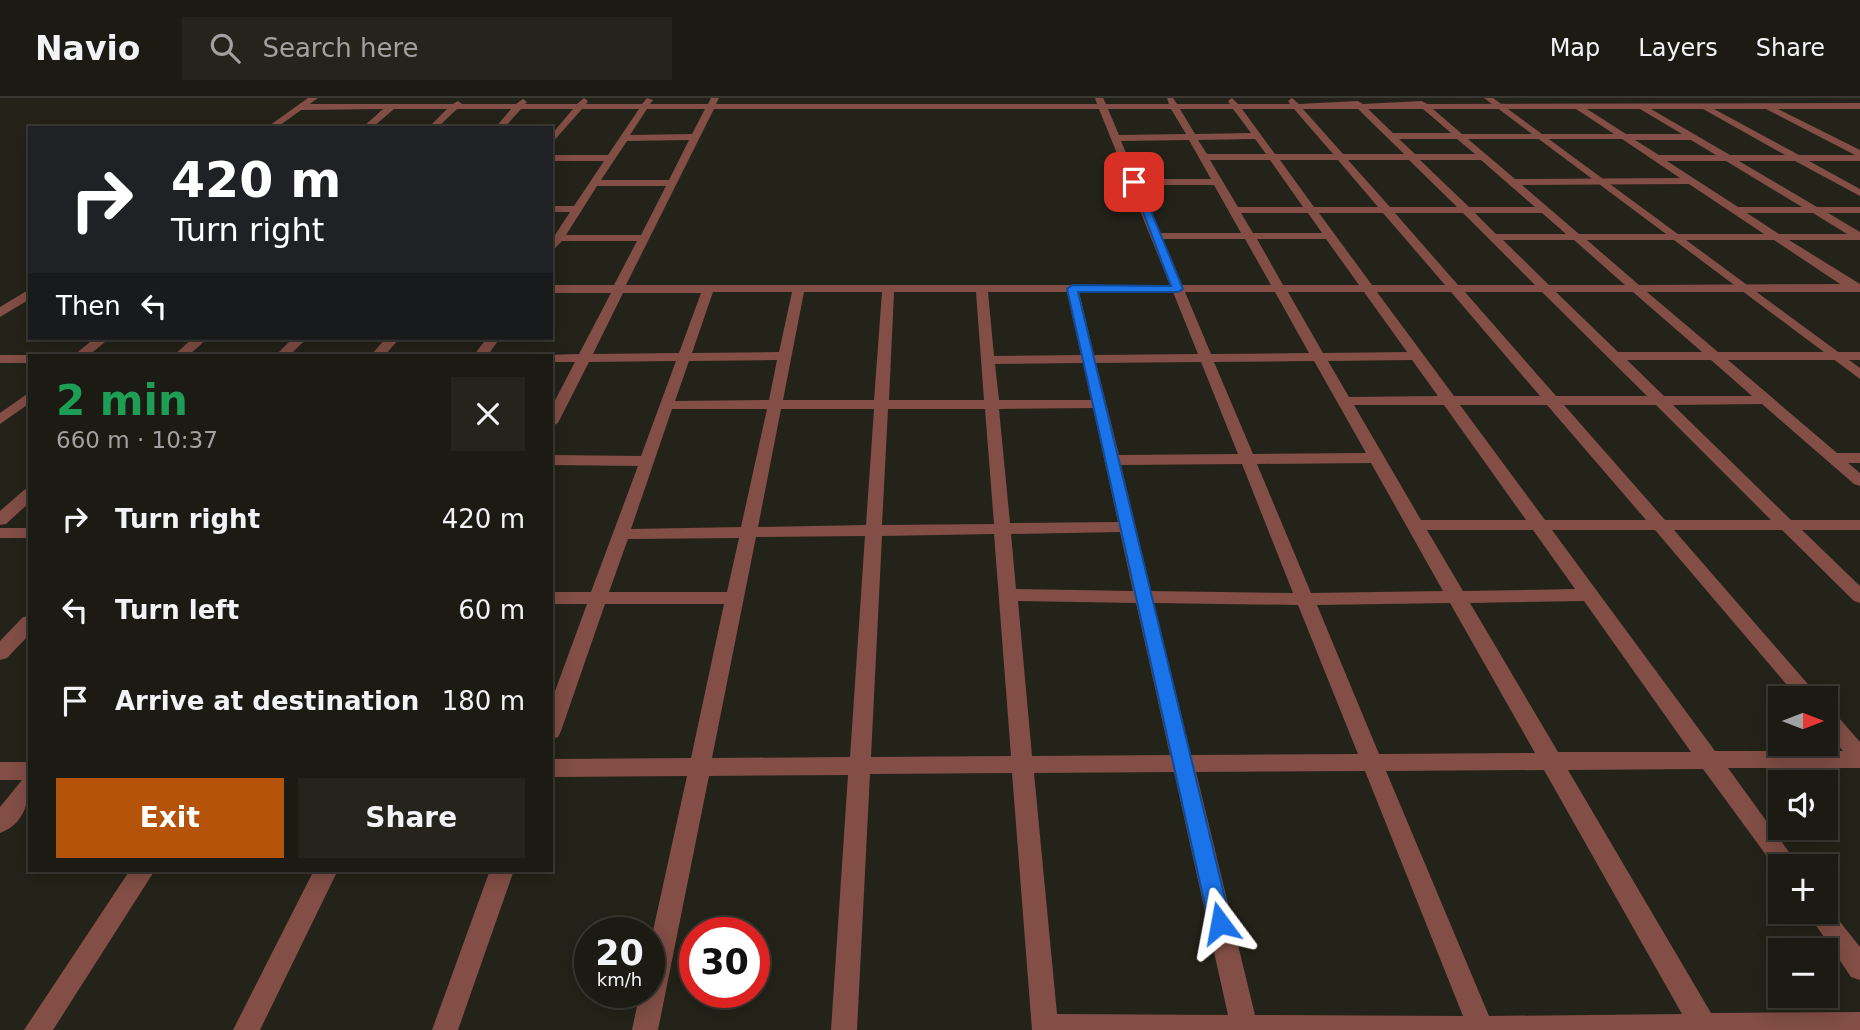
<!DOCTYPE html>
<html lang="en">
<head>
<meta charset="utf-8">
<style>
  body { margin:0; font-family:"DejaVu Sans",sans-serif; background:#24231c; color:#f1f3f6; height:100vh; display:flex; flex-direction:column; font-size:26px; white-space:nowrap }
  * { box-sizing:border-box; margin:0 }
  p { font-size:23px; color:#a0a1a0 }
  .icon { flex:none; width:38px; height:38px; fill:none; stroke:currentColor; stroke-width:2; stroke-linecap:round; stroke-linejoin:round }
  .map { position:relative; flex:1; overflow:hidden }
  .panel { position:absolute; left:28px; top:256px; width:525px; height:518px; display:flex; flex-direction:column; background:#1b1a13; border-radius:0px; box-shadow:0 4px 18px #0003,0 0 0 2px #393833 }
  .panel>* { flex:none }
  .hud { position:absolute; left:28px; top:28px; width:525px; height:214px; border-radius:0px; box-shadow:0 4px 18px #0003,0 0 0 2px #393833; background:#202124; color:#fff; overflow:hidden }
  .needle { width:46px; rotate:90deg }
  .fabs { position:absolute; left:1768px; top:588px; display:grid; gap:14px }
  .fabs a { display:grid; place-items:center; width:70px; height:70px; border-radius:0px; background:#1b1a13; box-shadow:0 4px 18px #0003,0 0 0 2px #393833; font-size:35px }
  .speed { position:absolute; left:574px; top:819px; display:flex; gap:14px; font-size:35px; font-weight:700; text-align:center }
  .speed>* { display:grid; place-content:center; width:91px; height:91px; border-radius:50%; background:#1b1a13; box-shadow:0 4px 18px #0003,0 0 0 2px #393833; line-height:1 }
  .speed small { font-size:18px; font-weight:400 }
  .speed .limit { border:10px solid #d22; background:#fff; color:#111 }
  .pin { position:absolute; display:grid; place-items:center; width:60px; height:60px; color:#fff; margin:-30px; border-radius:14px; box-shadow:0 4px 10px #0006 }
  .me { position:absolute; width:77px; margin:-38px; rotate:347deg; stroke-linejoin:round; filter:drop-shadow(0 0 5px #0008) }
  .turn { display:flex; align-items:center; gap:24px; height:147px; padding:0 28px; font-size:32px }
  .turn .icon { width:91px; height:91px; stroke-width:2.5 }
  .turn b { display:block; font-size:49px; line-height:60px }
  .then { display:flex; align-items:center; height:66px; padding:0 28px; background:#0003; gap:14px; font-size:26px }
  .round { display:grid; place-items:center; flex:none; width:74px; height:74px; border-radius:0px; background:#24231c }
  .summary { display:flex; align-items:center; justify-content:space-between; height:119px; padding:0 28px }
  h1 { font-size:42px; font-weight:800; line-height:52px; color:#1e9e55 }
  .primary-button { display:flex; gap:14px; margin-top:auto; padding:14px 28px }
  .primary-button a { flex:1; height:80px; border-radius:0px; background:#b45309; color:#fff; font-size:28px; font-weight:800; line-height:80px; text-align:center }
  .primary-button a+a { background:#24231c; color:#f1f3f6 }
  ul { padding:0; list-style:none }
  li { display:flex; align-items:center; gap:21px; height:91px; padding:0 28px }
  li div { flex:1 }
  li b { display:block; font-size:26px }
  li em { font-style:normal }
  header { display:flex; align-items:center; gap:42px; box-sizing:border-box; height:98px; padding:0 35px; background:#1b1a13; border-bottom:2px solid #393833 }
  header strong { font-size:33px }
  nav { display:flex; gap:38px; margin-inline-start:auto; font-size:24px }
  .search { width:490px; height:63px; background:#24231c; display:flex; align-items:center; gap:18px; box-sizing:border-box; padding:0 24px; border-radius:0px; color:#a0a1a0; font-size:26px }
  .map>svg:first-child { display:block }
</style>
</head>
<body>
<header>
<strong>Navio</strong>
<div class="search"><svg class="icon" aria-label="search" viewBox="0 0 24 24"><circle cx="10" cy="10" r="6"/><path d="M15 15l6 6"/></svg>Search here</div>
<nav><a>Map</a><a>Layers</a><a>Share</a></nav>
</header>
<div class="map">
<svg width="1860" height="932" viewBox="0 0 1860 932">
  <rect width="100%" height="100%" fill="#242319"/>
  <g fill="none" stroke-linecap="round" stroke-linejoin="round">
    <path fill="#824e45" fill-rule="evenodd" d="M 584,0 L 588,3 L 586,6 L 642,6 L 647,0 L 653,2 L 650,6 L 708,6 L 711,0 L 719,0 L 716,6 L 1097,6 L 1095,0 L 1103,0 L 1106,6 L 1169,6 L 1167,0 L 1173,0 L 1177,6 L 1230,6 L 1228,3 L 1232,0 L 1238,6 L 1290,6 L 1288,3 L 1292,0 L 1299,6 L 1358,3 L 1363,6 L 1422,3 L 1427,6 L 1860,5 L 1860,11 L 1778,11 L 1860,52 L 1860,63 L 1809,63 L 1860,91 L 1860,98 L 1795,63 L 1739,63 L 1817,109 L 1860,109 L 1860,115 L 1828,115 L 1860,134 L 1860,142 L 1789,142 L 1860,186 L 1860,194 L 1647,194 L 1718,254 L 1860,254 L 1860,262 L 1728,262 L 1837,355 L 1860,355 L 1860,365 L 1848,365 L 1860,375 L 1860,388 L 1854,386 L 1762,306 L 1673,307 L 1791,422 L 1860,422 L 1860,432 L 1802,432 L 1860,488 L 1860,505 L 1854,503 L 1782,432 L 1674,432 L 1820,600 L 1798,600 L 1655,432 L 1552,432 L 1715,653 L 1843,653 L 1825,632 L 1825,610 L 1832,612 L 1860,644 L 1860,670 L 1728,670 L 1794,761 L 1798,768 L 1780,768 L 1780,776 L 1703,671 L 1568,672 L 1711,915 L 1860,914 L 1860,932 L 1032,932 L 1012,675 L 870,676 L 857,932 L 831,932 L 848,677 L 709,678 L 658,932 L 632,932 L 640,894 L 649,894 L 649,851 L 687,678 L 551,679 L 551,661 L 691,660 L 724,506 L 605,506 L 561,633 L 558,639 L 551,641 L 551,604 L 587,506 L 551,506 L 551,494 L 591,494 L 638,368 L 551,367 L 551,357 L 641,358 L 676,263 L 589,264 L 558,325 L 551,329 L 551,310 L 575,264 L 551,264 L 551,257 L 546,257 L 579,256 L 611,195 L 551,195 L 551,187 L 614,187 L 637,143 L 562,143 L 551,154 L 551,137 L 555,137 L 570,114 L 551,114 L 551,108 L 574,108 L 604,63 L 551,63 L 551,57 L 608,57 L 639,11 L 582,11 L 551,46 L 551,37 L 573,11 L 521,11 L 504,30 L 495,30 L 511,11 L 457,11 L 437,30 L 428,30 L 447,11 L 394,11 L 372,30 L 362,30 L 383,11 L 301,12 L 297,9 L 301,6 L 453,6 L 458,3 L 462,6 L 516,6 L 523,1 L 527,4 L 525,6 L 577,6 ZM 647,11 L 705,11 L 692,36 L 630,37 ZM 714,11 L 1099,11 L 1170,187 L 626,187 ZM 1108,11 L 1171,11 L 1186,36 L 1119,37 ZM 1180,11 L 1233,11 L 1251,35 L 1195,36 ZM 1242,11 L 1294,11 L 1333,56 L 1275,56 ZM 1303,11 L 1358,11 L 1404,56 L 1343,56 ZM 1368,11 L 1423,11 L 1451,35 L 1393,35 ZM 1433,11 L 1576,11 L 1614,36 L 1462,36 ZM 1587,11 L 1640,11 L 1682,36 L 1626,36 ZM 1651,11 L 1703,11 L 1785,57 L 1730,57 ZM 1714,11 L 1766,11 L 1855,57 L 1799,57 ZM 1255,41 L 1266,56 L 1207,56 L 1198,42 ZM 1399,41 L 1457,41 L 1475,56 L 1415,56 ZM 1468,41 L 1622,41 L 1680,80 L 1515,81 ZM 689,42 L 669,82 L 601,82 L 627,43 ZM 1189,42 L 1211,81 L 1137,81 L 1121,43 ZM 1635,42 L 1691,42 L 1716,57 L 1659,57 ZM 1210,62 L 1270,62 L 1303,109 L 1238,109 ZM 1280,62 L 1338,62 L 1378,109 L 1314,109 ZM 1348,62 L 1409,62 L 1457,109 L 1390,109 ZM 1420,62 L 1481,62 L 1535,109 L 1469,109 ZM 1667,63 L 1726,63 L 1802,109 L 1738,109 ZM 1689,86 L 1764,136 L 1579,136 L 1522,87 ZM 1140,87 L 1214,87 L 1241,135 L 1160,135 ZM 597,88 L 666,88 L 641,137 L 566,137 ZM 1241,115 L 1308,115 L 1322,135 L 1253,135 ZM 1319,115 L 1383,115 L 1445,187 L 1372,187 ZM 1395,115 L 1463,115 L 1535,187 L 1458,187 ZM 1475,115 L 1542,115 L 1566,136 L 1496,136 ZM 1747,115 L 1813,115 L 1847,136 L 1779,136 ZM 1163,141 L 1245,141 L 1271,187 L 1182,187 ZM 1257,141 L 1326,141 L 1359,187 L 1283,187 ZM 1503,142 L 1574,142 L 1625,187 L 1549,187 ZM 1587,142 L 1774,142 L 1840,186 L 1639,187 ZM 713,194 L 792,194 L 779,254 L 692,255 ZM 804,194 L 882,194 L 874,302 L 783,302 ZM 894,194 L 976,194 L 984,302 L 889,302 ZM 988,194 L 1067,194 L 1081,257 L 994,258 ZM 1079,194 L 1173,194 L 1198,256 L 1094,257 ZM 1185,194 L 1275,194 L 1309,255 L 1211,256 ZM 1288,194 L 1364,194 L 1407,254 L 1323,255 ZM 1377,194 L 1451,194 L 1540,298 L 1454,298 ZM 1465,194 L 1542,194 L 1647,298 L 1556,298 ZM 1556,194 L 1633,194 L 1702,254 L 1618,254 ZM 623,195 L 701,195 L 679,255 L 593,256 ZM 777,262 L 769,302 L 675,303 L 689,263 ZM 1412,262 L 1438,298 L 1349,299 L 1328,263 ZM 1627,262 L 1711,262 L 1752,298 L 1664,298 ZM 1314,263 L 1366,355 L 1253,356 L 1214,264 ZM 1201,264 L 1238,356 L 1119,357 L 1096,265 ZM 1083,265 L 1091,302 L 999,302 L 995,266 ZM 1354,307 L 1444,307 L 1526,422 L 1421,422 ZM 1460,307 L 1547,307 L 1646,422 L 1545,422 ZM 1564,307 L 1656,307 L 1771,422 L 1665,422 ZM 1093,310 L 1118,424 L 1010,425 L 999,311 ZM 672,311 L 767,311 L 741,429 L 631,431 ZM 781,311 L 874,311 L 866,427 L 758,429 ZM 888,311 L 985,311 L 994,426 L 882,427 ZM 1371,365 L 1443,493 L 1311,495 L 1257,366 ZM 1242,366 L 1293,495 L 1151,493 L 1121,367 ZM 1427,432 L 1533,432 L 1575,491 L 1463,493 ZM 1120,434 L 1133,493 L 1016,491 L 1011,436 ZM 994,436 L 1011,658 L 871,659 L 882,438 ZM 865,438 L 850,659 L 712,660 L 756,439 ZM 739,440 L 727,494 L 609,494 L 628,441 ZM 1018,503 L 1136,505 L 1170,657 L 1032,658 ZM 1584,503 L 1691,654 L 1558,654 L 1470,505 ZM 1154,505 L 1298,507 L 1358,656 L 1191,657 ZM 1450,505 L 1535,655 L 1379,656 L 1317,507 ZM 1544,672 L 1682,916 L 1489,918 L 1386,673 ZM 1365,673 L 1463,918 L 1255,917 L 1196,674 ZM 1174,674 L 1228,917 L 1057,916 L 1034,675 Z
      M 95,240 L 110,240 L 89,257 L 74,257 Z
      M 193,240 L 208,240 L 189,257 L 174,257 Z
      M 293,240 L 307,240 L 290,257 L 276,257 Z
      M 386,240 L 400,240 L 385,257 L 371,257 Z
      M 487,240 L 500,240 L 488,257 L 474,257 Z
      M 0,257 L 31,257 L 30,265 L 0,265 Z
      M 30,294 L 30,305 L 0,326 L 0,315 Z
      M 30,390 L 30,404 L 6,426 L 0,427 L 0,413 L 24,392 Z
      M 0,430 L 30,430 L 30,440 L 0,440 Z
      M 30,518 L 30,536 L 7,560 L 0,562 L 0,543 L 23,519 Z
      M 0,664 L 30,664 C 30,691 31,724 0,735 L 0,709 L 22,682 L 0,682 Z
      M 130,772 L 155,772 L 53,932 L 24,932 Z
      M 314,772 L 338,772 L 260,932 L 233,932 Z
      M 490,772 L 514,772 L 458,932 L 432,932 Z
      M 1825,805 L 1860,849 L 1860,882 L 1851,879 L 1807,814 L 1825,814 Z"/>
    <path fill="#824e45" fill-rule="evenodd" d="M 308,0 L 318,0 L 276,30 L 266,30 Z
      M 1484,0 L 1493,0 L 1860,270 L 1860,281 Z
      M 30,191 L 30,201 L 0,219 L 0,209 Z"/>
  </g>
  <path fill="#1a73e8" stroke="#114b97" stroke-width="2" d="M 1131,82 L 1139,84 L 1183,191 L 1178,194 L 1078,194 L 1231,825 L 1228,832 L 1220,835 L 1212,832 L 1209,825 L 1067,191 L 1072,187 L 1171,188 Z"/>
</svg>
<div class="fabs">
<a><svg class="needle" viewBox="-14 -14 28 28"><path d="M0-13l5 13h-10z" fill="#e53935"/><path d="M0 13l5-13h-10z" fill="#a0a1a0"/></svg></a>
<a><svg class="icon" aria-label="sound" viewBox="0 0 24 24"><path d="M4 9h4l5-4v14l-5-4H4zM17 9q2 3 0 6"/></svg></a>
<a>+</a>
<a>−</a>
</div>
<div class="speed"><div>20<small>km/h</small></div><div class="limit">30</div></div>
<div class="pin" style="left:1134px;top:84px;background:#d93025"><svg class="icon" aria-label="arrive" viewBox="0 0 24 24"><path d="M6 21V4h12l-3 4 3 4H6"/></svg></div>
<svg class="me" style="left:1220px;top:825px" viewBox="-20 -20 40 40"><path d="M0-17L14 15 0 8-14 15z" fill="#1a73e8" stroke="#fff" stroke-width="4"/></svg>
<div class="hud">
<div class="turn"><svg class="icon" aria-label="right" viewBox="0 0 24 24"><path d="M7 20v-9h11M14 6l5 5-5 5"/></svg><div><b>420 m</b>Turn right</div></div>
<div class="then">Then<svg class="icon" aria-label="left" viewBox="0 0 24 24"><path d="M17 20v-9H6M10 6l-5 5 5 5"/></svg></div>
</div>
<section class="panel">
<div class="summary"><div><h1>2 min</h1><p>660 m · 10:37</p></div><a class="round"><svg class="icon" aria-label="close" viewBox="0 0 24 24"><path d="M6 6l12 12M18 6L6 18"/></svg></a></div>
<ul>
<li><svg class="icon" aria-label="right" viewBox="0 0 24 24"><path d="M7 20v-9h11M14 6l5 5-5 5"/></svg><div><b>Turn right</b></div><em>420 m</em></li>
<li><svg class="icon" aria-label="left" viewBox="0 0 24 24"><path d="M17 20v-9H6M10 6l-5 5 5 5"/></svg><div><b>Turn left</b></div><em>60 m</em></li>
<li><svg class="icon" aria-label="arrive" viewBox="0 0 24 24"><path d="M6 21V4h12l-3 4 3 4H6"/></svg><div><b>Arrive at destination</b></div><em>180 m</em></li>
</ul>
<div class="primary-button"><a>Exit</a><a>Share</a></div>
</section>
</div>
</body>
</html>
